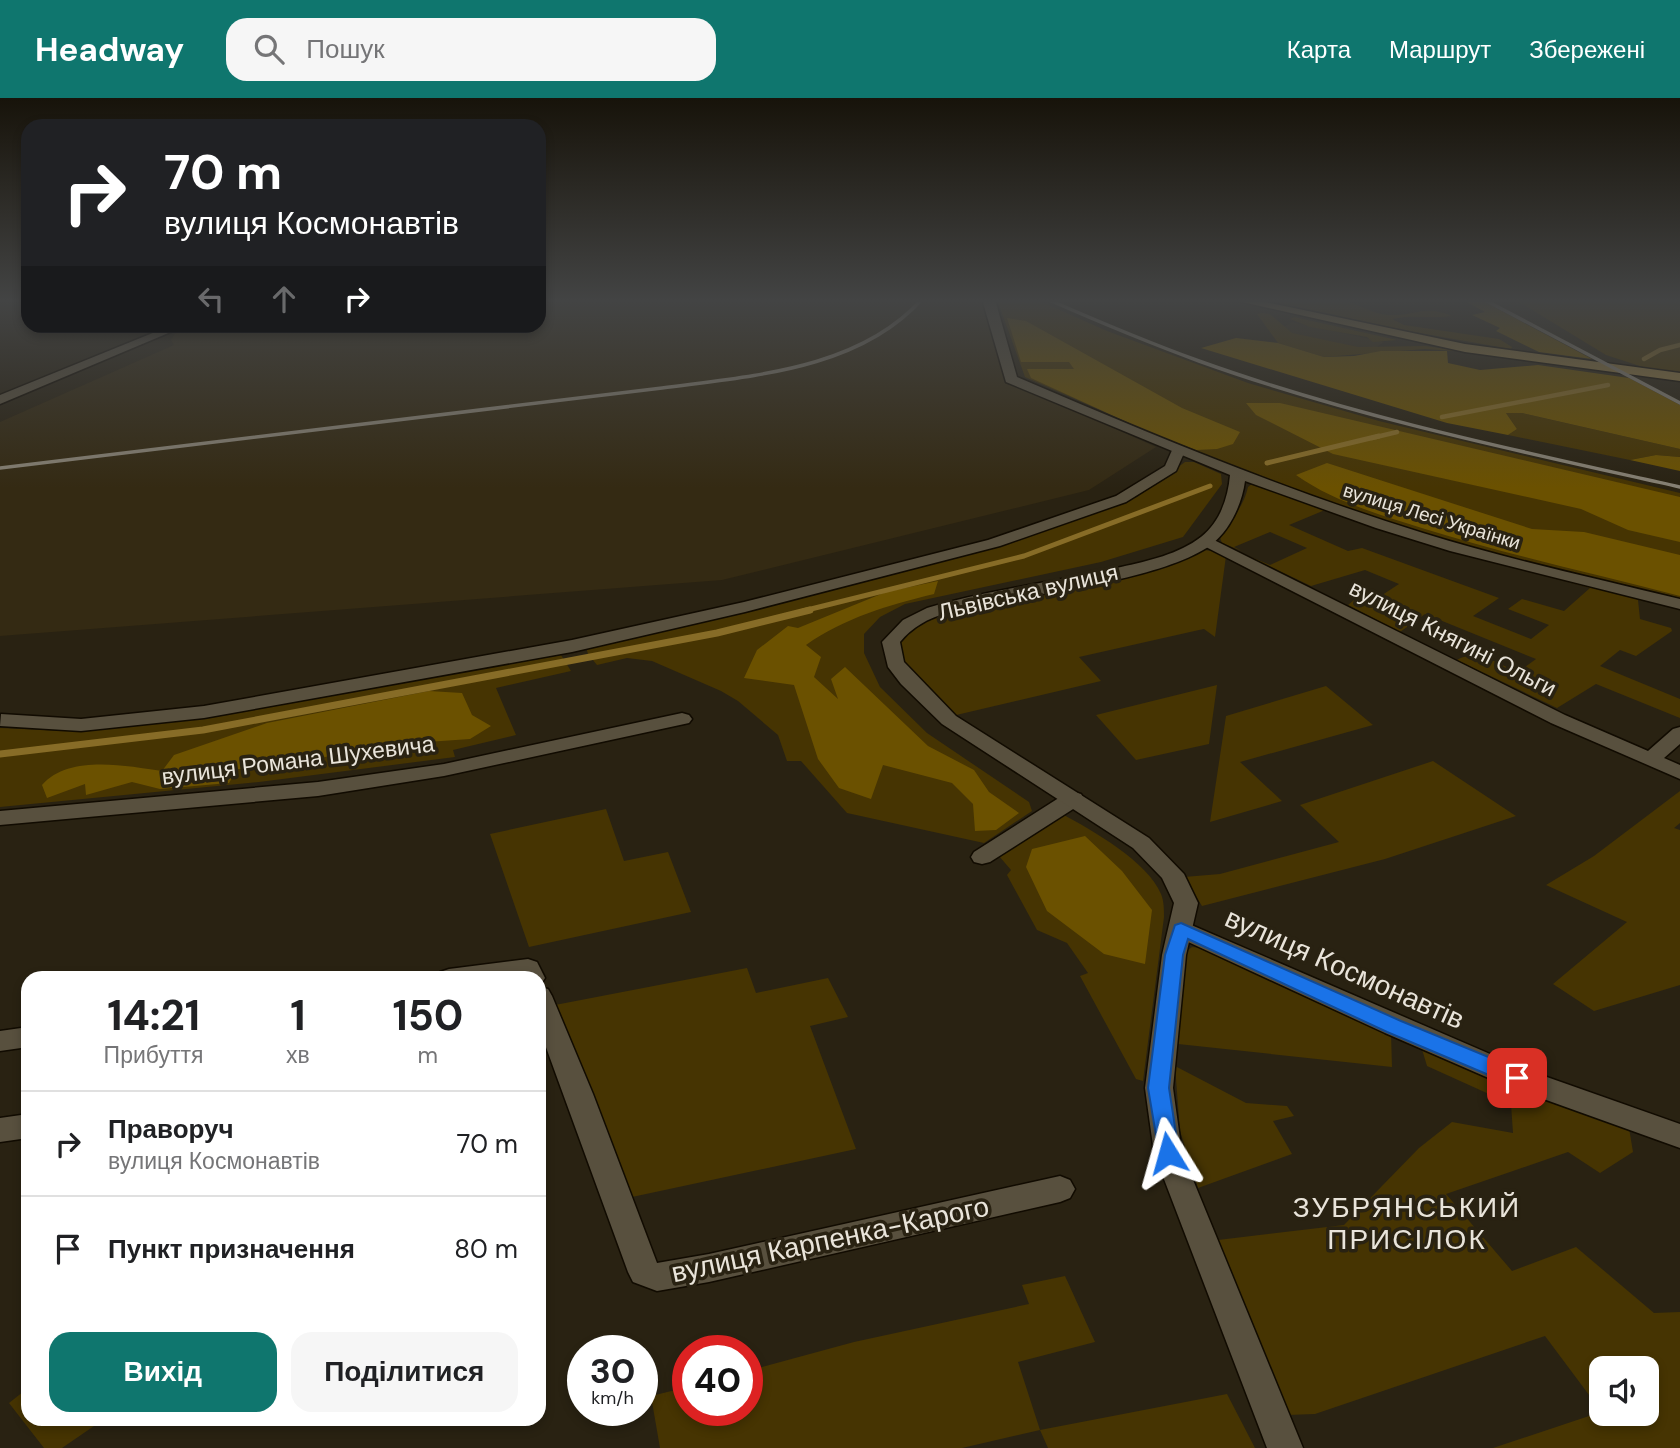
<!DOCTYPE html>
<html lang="uk">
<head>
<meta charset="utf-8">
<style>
  body { margin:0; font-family:"DM Sans",sans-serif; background:#f6f6f6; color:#202124; height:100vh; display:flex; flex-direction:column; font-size:26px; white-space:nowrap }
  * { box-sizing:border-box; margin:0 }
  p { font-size:23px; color:#757577 }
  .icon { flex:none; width:38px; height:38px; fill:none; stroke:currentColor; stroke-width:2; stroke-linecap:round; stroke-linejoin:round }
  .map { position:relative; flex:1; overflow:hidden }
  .sheet { position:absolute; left:21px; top:873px; width:525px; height:455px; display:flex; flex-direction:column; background:#fff; border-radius:21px; box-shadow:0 4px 10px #0003 }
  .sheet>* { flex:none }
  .banner { position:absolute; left:21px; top:21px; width:525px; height:214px; border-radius:21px; box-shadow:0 4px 10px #0003; background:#202124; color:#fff; overflow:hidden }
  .tools { position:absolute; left:1589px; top:1258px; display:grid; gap:14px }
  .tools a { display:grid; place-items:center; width:70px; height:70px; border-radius:14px; background:#fff; box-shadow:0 4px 10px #0003; font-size:35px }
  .speed { position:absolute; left:567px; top:1237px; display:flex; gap:14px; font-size:35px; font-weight:700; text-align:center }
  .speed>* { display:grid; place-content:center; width:91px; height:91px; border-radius:50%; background:#fff; box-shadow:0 4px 10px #0003; line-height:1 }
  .speed small { font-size:18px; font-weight:400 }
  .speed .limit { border:10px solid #d22; background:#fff; color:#111 }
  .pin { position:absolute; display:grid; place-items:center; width:60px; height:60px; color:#fff; margin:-30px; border-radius:14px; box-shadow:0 4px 10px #0006 }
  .me { position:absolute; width:77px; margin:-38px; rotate:352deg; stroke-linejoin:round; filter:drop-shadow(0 0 5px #0008) }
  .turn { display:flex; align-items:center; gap:24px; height:147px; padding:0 28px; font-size:32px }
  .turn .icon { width:91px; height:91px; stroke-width:2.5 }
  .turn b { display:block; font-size:49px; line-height:60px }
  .lanes { display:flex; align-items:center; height:66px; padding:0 28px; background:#0003; justify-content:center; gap:35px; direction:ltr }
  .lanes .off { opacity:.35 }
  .eta { display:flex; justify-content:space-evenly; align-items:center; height:119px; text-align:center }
  .eta b { font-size:42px; font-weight:700; line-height:49px }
  .cta { display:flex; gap:14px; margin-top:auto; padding:14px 28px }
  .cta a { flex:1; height:80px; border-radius:21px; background:#0f766e; color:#fff; font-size:28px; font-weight:700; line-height:80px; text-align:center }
  .cta a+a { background:#f6f6f6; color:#202124 }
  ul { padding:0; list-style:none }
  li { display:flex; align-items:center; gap:21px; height:105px; padding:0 28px; border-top:2px solid #e0e0e0 }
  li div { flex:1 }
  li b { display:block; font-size:26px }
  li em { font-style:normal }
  header { display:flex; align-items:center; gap:42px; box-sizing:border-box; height:98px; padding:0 35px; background:#0f766e; color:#fff }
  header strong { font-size:33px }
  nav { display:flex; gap:38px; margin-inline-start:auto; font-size:24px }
  .search { width:490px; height:63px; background:#f6f6f6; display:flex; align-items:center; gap:18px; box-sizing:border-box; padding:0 24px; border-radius:21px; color:#757577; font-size:26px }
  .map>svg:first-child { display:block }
</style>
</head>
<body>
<header>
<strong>Headway</strong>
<div class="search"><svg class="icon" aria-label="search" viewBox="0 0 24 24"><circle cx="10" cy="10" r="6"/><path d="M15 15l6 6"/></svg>Пошук</div>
<nav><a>Карта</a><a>Маршрут</a><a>Збережені</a></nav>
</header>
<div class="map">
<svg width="1680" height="1350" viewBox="0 0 1680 1350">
  <rect width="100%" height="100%" fill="#292212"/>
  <path fill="#342a13" d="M 539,201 L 976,201 L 985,206 L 1005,281 L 1156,349 L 1089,392 L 722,482 L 0,538 L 0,324 L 174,247 L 171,242 L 175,236 L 191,228 L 539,228 Z
    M 1292,224 L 1384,244 L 1367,256 L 1274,235 Z"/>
  <path fill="#463402" d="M 1003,201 L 1035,201 L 1107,233 L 1248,285 L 1379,323 L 1680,395 L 1680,502 L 1444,444 L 1233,370 L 1025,279 L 998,204 Z
    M 1262,201 C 1283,201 1326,197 1344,202 C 1359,207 1373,216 1389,217 C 1416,218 1424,206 1452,218 C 1431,221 1413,216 1392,221 L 1404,227 L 1499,241 L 1512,249 L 1511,251 L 1408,233 Z
    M 1514,201 L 1680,201 L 1680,274 L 1646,270 L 1606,257 Z
    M 1262,215 L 1270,216 L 1292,235 L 1358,249 L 1425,248 L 1469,254 L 1425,251 L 1324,259 L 1278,245 L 1257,216 Z
    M 1294,219 L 1397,242 L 1373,244 L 1367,239 L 1310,229 L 1290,221 Z
    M 1506,315 L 1522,315 L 1680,351 L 1680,359 L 1656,357 L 1630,362 L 1508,337 L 1517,331 Z
    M 1185,364 L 1194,364 L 1221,376 L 1222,386 L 1183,439 L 1101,464 L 905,506 L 880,519 L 864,536 L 864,555 L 880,589 L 927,635 L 1029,704 L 1032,713 L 984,745 L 847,715 L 801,663 L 787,663 L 778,637 L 738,603 L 721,593 L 652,563 L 627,560 L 597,567 L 588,556 L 586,549 L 758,511 L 1035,436 L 1137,399 Z
    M 1253,385 L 1335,414 L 1325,412 L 1289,427 L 1348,453 L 1362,450 L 1499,500 L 1473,518 L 1531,541 L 1549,527 L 1508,511 L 1522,501 L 1564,513 L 1590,490 L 1550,479 L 1661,506 L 1638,502 L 1640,521 L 1671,530 L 1672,533 L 1636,558 L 1620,552 L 1600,568 L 1680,601 L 1680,620 L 1596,586 L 1557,610 L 1457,562 C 1476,550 1500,567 1518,574 L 1536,561 L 1425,516 L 1400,534 L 1348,507 L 1359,498 L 1373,503 L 1399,486 L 1365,472 L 1311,488 L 1246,457 L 1270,467 L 1307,450 L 1270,434 L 1234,449 L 1242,453 L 1222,445 L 1219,437 C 1231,423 1244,408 1248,389 Z
    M 1204,452 L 1219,454 L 1226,458 L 1215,539 L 1204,531 L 1199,532 L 1079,559 L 1101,583 L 952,618 L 904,566 L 900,539 L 922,523 L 976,507 Z
    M 561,557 L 571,573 L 496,590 L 516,637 L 453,652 L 455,659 L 259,684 L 0,709 L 0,630 L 66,633 L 203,619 Z
    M 1217,587 L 1209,646 L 1136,662 L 1096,617 Z
    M 1326,588 L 1373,627 L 1240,664 L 1282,703 L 1210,724 L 1226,618 Z
    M 1433,663 L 1516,718 L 1385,761 L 1202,808 L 1184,779 L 1220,776 L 1339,744 L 1300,707 Z
    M 1680,693 L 1680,725 L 1674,730 L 1680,732 L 1680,887 L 1594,913 L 1553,886 L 1627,824 L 1546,787 L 1594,758 Z
    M 606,711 L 624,763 L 668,754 L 691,814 L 529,849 L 490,736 Z
    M 1062,716 C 1092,732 1148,764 1161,796 C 1164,803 1164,812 1164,819 L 1143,983 L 1136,981 L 1080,878 L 1088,875 L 1067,845 L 1037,832 L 1007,777 L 1011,772 L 999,758 Z
    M 1192,849 L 1203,850 L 1391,935 L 1392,969 L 1178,946 L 1184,855 Z
    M 747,870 L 756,895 L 828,880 L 848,919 L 810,928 L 856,1051 L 632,1099 L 616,1054 L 582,983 L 555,907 Z
    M 1421,948 L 1629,1030 L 1633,1054 L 1600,1075 L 1568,1054 L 1446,1096 L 1512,1173 L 1576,1149 L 1654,1215 L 1680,1214 L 1680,1350 L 1493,1350 L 1601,1314 L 1647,1316 L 1647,1270 L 1601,1270 L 1601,1313 L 1545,1238 L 1315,1316 L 1287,1317 L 1218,1142 L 1344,1127 L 1419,1050 L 1452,1024 L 1513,1035 L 1511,1006 L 1427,968 Z
    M 1175,968 L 1246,1005 L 1287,1008 L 1294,1018 L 1273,1023 L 1292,1056 L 1198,1090 L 1180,1033 Z
    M 1065,1178 L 1095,1244 L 1018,1264 L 1040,1332 L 1227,1296 L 1255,1350 L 1048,1350 L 1040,1332 L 962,1350 L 660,1350 L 651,1298 L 688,1289 L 688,1312 L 747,1312 L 747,1273 L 854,1244 L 1029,1206 L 1022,1187 Z
    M 28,1290 L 28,1321 L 89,1321 L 94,1328 L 62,1350 L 44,1350 L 9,1305 Z"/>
  <path fill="#6b5100" d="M 1461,201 L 1479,201 L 1592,261 L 1539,254 L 1496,233 L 1500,230 L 1472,217 L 1485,214 Z
    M 1007,220 L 1026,223 L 1182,310 L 1240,334 L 1233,346 L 1217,351 L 1196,352 L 1153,336 L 1031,280 L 1027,271 L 1074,271 L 1069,264 L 1021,264 Z
    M 1236,240 L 1278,245 L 1324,259 L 1354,258 L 1381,253 L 1447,253 L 1448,265 L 1480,272 L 1538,267 L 1629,280 L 1680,307 L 1680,351 L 1522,315 L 1506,315 L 1517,331 L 1508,337 L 1447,325 L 1201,250 Z
    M 1246,305 L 1280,305 L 1680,399 L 1680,444 L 1628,432 L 1581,411 L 1333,356 L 1256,317 Z
    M 1656,357 L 1680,359 L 1680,373 L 1630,362 Z
    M 1327,365 L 1532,431 L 1584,434 L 1680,457 L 1680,498 C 1595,476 1509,457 1425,431 C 1381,417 1334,404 1296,377 Z
    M 938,483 L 934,496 C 889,507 844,520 806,547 L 821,559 L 814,579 L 838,601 L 831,581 L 845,569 L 928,648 L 974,672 L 989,694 L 1019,715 L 996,732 L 975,733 L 973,706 L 952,685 L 883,667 L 871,701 L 839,690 L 818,661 L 794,587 L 744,580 L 757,552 L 788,528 L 798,530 L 886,494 Z
    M 429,593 L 462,595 L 472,617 L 491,628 L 470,641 L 427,644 L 418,653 L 362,661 L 340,655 L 281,671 L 237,671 L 229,685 L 160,691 L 132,684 L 86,697 L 85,686 L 47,700 L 42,687 C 69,656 127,668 162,673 L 174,657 L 267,625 Z
    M 1085,738 L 1122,773 L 1152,812 L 1145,866 L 1104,856 L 1047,813 L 1026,769 L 1032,751 Z"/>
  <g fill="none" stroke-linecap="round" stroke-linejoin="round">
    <path stroke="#876c27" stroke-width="4.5" d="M 1644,261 L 1660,252 L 1680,247
      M 1442,319 L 1608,287
      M 1372,340 L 1397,334"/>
    <path stroke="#876c27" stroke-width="5" d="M 1267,365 L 1379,338
      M 803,513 L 1024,458 L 1210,388"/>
    <path stroke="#876c27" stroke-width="7" d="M 0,656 L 203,632 L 717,535 L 810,512"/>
    <defs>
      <path id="minor" d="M 1178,349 L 1185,353 L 1176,373 L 1126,404 L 1000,448 L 745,514 L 572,554 L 204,620 L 81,633 L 0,628 L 1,616 L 81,621 L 204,608 L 572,542 L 744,504 L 988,442 L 1116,398 L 1165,368 L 1173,350 Z
        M 1206,438 L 1565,617 L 1648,653 L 1673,631 L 1680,629 L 1680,646 L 1664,660 L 1680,667 L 1680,681 L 1551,625 L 1200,446 L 1198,443 L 1200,440 Z
        M 682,615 L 689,617 L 692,621 L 689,625 L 444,678 L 318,698 L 0,727 L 0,713 L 318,684 L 444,666 Z
        M 1073,694 L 1081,696 L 1084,701 L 1081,706 L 990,764 L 982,766 L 974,764 L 971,759 L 974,754 L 1065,696 Z
        M 1182,823 L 1527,972 L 1680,1026 L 1680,1050 L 1507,988 L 1385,935 L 1173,837 L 1170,831 L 1173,825 Z
        M 528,861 L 537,864 L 545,880 L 541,886 L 539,880 L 436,880 L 440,874 L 449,871 Z
        M 539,889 L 548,891 L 552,898 L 593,996 L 657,1165 L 709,1156 L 1060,1078 L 1070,1082 L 1075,1091 L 1070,1100 L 1060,1104 L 709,1184 L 657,1193 L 633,1184 L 628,1174 L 539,930 Z
        M 28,929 L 28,949 L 0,953 L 0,933 Z
        M 28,1016 L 28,1040 L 0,1044 L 0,1020 Z"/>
      <path id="tertiary" d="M 982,201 L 993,201 L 996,205 L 1017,279 C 1150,336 1284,392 1423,435 C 1507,461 1594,480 1680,501 L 1680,511 L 1450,453 L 1376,430 L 1245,383 C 1242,406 1230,432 1211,447 C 1166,479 1057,493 1001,503 C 966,510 924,514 900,544 L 904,564 L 956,618 L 1149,740 L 1184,776 L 1198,805 L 1186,857 L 1173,990 L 1182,1055 L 1303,1350 L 1267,1350 L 1154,1055 L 1145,990 L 1162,857 L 1174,805 L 1162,780 L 1133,750 L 942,626 L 901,586 L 888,569 L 882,544 L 903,522 L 927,510 C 990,491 1057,484 1121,469 C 1148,463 1179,456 1201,439 C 1220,424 1228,400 1230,377 L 1006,284 Z"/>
      <path id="secondary" d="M 170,228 L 185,228 L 0,306 L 0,297 Z"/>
      <path id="primary" d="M 1229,201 L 1251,201 L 1465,246 L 1680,275 L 1680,283 L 1465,254 Z"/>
    </defs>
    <use href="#minor" stroke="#110b01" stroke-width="3"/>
    <use href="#tertiary" stroke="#110b01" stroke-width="3"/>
    <use href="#secondary" stroke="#110b01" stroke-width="3"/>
    <use href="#primary" stroke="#110b01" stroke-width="3"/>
    <use href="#minor" fill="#58503e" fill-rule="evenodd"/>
    <use href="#tertiary" fill="#58503e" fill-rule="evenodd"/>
    <use href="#secondary" fill="#58503e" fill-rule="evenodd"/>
    <use href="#primary" fill="#8d763f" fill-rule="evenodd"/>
    <path stroke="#868073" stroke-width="3.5" d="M 1047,201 C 1097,223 1147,244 1199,263 C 1355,319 1519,353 1680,389
      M 1483,201 L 1680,305
      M 0,370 L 662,290 C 750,278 859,272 922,201"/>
  </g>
  <linearGradient id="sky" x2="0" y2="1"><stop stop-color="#17130a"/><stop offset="0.52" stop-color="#434444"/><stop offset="1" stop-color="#434444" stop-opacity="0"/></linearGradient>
  <rect width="1680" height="390" fill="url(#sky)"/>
  <path fill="#1a73e8" stroke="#114b97" stroke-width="2" d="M 1181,825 L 1401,923 L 1525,974 L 1528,980 L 1525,986 L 1517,988 L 1510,986 L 1387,934 L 1188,841 L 1183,857 L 1169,990 L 1179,1055 L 1176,1061 L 1168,1064 L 1160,1061 L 1148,990 L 1165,857 L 1175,827 Z"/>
  <g text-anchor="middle" stroke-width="7" stroke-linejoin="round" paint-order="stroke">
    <g font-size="19" fill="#e9e4da" stroke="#292212">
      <text transform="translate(1432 418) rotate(17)" y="7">вулиця Лесі Українки</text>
    </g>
    <g font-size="23" fill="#e9e4da" stroke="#292212">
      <text transform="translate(1028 494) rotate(-13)" y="8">Львівська вулиця</text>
      <text transform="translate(1453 540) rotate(27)" y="8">вулиця Княгині Ольги</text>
      <text transform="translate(298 662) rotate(-7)" y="8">вулиця Романа Шухевича</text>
    </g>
    <g font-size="28" fill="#e9e4da" stroke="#292212">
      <text transform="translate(1345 870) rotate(24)" y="10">вулиця Космонавтів</text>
      <text transform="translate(830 1141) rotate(-12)" y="10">вулиця Карпенка-Карого</text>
    </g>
    <g font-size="28" letter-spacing="2" fill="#e9e4da" stroke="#292212">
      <text x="1407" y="1119">ЗУБРЯНСЬКИЙ<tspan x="1407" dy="32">ПРИСІЛОК</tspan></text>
    </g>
  </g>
</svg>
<div class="tools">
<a><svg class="icon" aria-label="sound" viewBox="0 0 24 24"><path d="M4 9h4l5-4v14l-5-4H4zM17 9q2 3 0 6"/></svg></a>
</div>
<div class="speed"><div>30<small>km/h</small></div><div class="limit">40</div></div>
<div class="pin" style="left:1517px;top:980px;background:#d93025"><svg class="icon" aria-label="arrive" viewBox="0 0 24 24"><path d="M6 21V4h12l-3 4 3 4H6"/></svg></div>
<svg class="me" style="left:1168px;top:1055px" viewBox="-20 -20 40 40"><path d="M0-17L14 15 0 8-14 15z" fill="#1a73e8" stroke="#fff" stroke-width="4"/></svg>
<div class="banner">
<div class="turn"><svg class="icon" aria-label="right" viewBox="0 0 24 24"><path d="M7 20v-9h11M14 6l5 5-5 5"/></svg><div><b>70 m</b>вулиця Космонавтів</div></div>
<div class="lanes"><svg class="icon off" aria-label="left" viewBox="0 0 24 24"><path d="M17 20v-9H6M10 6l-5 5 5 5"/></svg><svg class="icon off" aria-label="ahead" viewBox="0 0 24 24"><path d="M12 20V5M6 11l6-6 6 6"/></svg><svg class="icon" aria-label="right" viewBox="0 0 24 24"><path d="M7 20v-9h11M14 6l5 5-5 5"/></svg></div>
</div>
<section class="sheet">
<div class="eta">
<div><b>14:21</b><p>Прибуття</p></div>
<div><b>1</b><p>хв</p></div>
<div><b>150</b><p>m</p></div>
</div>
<ul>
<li><svg class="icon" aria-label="right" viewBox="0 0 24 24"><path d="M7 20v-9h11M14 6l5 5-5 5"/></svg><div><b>Праворуч</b><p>вулиця Космонавтів</p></div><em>70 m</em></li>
<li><svg class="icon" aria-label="arrive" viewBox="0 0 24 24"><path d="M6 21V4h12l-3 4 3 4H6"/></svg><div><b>Пункт призначення</b></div><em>80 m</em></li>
</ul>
<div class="cta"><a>Вихід</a><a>Поділитися</a></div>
</section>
</div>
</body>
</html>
